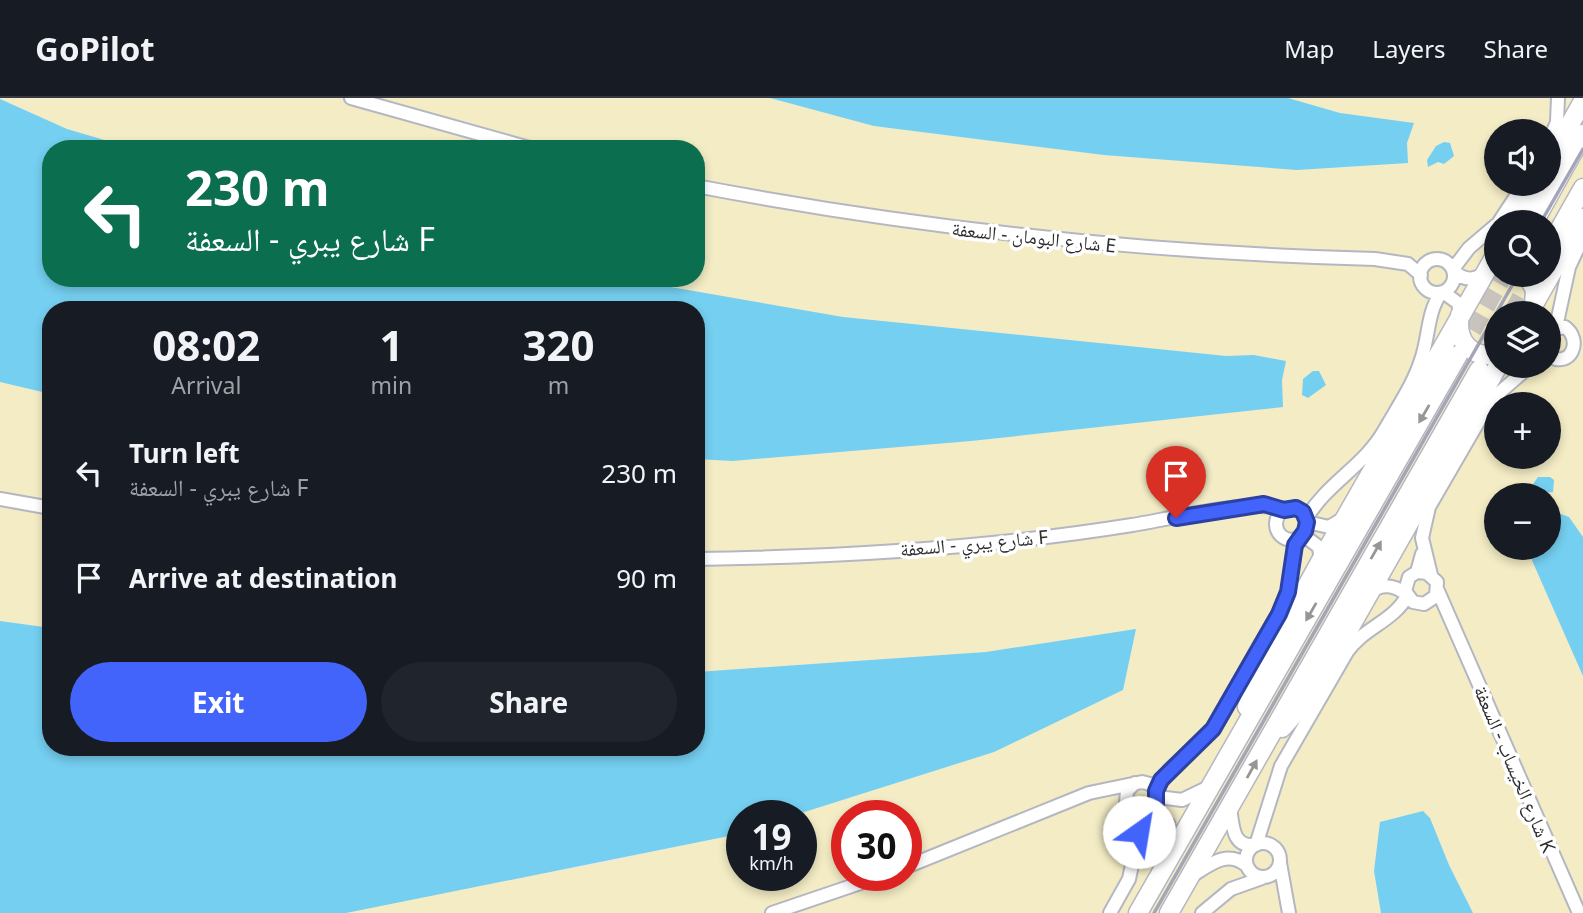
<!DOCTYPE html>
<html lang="en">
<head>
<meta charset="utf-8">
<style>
  body { margin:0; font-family:"Noto Sans","Noto Naskh Arabic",sans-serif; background:#20242c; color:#f1f3f6; height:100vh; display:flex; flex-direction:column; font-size:26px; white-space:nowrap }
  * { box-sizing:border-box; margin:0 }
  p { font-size:23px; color:#9ea1a6 }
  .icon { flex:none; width:38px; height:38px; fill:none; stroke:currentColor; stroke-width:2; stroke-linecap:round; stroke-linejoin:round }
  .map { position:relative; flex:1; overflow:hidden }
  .sheet { position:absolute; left:42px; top:203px; width:663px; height:455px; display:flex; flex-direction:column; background:#171b24; border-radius:28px; box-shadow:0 4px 10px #0003 }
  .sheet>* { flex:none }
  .top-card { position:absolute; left:42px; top:42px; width:663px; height:147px; border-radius:28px; box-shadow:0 4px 10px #0003; background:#0b6e4f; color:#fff; overflow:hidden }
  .fabs { position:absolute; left:1484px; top:21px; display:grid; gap:14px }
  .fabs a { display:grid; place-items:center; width:77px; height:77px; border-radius:50%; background:#171b24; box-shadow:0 4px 10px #0003; font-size:35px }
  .speed { position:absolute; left:726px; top:702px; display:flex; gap:14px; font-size:35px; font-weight:700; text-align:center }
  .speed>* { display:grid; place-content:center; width:91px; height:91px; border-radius:50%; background:#171b24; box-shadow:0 4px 10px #0003; line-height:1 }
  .speed small { font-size:18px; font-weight:400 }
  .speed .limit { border:10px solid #d22; background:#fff; color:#111 }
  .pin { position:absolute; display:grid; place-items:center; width:60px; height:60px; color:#fff; margin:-72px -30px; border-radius:50% 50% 50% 0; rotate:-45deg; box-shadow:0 0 7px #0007 }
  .pin .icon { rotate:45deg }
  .me { position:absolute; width:77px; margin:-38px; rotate:32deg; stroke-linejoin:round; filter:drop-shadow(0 0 5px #0008) }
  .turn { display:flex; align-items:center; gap:24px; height:147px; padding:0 28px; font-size:32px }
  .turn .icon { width:91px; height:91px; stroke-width:2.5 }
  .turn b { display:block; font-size:49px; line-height:60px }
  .eta { display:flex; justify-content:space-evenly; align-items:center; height:119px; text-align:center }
  .eta b { font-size:42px; font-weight:700; line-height:49px }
  .action { display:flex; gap:14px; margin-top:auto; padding:14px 28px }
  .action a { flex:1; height:80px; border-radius:42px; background:#4264fb; color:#fff; font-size:28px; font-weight:700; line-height:80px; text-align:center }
  .action a+a { background:#20242c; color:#f1f3f6 }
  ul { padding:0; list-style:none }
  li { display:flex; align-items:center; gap:21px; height:105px; padding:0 28px }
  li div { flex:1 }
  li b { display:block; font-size:26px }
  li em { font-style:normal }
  header { display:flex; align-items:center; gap:42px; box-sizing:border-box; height:98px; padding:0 35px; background:#171b24; border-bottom:2px solid #363941 }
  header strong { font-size:33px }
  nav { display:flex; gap:38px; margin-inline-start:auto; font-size:24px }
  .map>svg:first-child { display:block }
</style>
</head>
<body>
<header>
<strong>GoPilot</strong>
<nav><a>Map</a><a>Layers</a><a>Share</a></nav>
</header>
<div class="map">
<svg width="1583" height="815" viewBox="0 0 1583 815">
  <rect width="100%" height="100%" fill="#efe9e1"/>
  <path fill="#f3ecc5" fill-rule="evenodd" d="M 0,0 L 770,0 L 874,28 L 1104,57 L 1297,72 L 1408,65 L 1407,45 L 1414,26 L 1340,15 L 1288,0 L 1583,0 L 1583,439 L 1569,419 L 1558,415 L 1549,420 L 1549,397 L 1496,397 L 1496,450 L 1527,450 L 1583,578 L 1583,815 L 1473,815 L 1449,767 L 1430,720 L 1380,725 L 1374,773 L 1381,815 L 346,815 L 441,794 L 603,765 L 742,734 L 742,777 L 802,777 L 802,718 L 795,717 L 994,654 L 1123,592 L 1136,531 L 986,554 L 697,574 L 697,361 L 732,363 L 971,343 L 1282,309 L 1282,282 L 1286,263 L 1254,257 L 1226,258 L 843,219 L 619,180 L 696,180 L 696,51 L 135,51 L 67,31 ZM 1496,33 L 1549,33 L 1549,86 L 1496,86 ZM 1496,124 L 1549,124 L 1549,177 L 1496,177 ZM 1496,215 L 1549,215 L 1549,268 L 1496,268 ZM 1496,306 L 1549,306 L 1549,359 L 1496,359 ZM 847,718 L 906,718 L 906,777 L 847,777 Z
    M 0,284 L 51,296 L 51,530 L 0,523 Z"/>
  <path fill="#75cff0" d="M 770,0 L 1288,0 L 1340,15 L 1414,25 L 1407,45 L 1408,65 L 1297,72 L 1104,57 L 874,28 Z
    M 0,1 L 67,31 L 135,51 L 51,51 L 51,180 L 619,180 L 843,219 L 1226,258 L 1254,257 L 1286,263 L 1282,282 L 1283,309 L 971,343 L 732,363 L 697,361 L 696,212 L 51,212 L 51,296 L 0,284 Z
    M 1444,44 L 1450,45 L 1454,58 L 1444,66 L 1438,64 L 1428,69 L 1427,62 L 1436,48 Z
    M 1313,273 L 1319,273 L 1326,287 L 1308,300 L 1302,297 L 1303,281 Z
    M 1538,379 L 1550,379 L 1554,382 L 1553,394 L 1525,397 Z
    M 1558,415 L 1569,419 L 1583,439 L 1583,578 L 1527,451 L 1549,450 L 1549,420 Z
    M 0,523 L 51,530 L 51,649 L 696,649 L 697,574 L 986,554 L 1136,531 L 1123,592 L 994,654 L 795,717 L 742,718 L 742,734 L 729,738 L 346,815 L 0,815 Z
    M 1423,713 L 1430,720 L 1449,767 L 1473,815 L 1381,815 L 1374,773 L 1380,724 Z"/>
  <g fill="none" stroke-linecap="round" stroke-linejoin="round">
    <path stroke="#c8c4bd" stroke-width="18" stroke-dasharray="18 9" stroke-linecap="butt" d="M 1512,215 L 1533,177
      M 1459,256 L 1504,177"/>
    <defs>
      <path id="street" d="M 351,0 L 533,51
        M 1549,43 L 1557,24 L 1558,0
        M 696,88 C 921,131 1146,155 1375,161 L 1408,166 L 1421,177
        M 1499,124 L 1524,86
        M1420 178a17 17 0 1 1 34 0a17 17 0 1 1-34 0Z
        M 1453,171 L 1469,150 L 1496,127
        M 1454,173 C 1464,183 1475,183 1486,174
        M 1443,194 L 1458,205 L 1460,217
        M 1556,229 L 1569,169 L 1583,139
        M 1549,258 C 1571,271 1583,242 1565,229 L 1549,232
        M 0,401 L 51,410
        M1276 426a16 16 0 1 1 32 0a16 16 0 1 1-32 0Z
        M 1306,421 C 1326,386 1364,368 1384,333 C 1397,310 1413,287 1421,262 C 1429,240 1427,214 1441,195
        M 1307,424 L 1329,429 L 1344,420
        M 1303,437 L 1319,449 L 1321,463
        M 696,461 C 842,459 989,450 1132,427 C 1165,422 1258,399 1284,412
        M 1417,474 L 1427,475 L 1437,484 L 1436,498 L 1424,506 L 1413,504 L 1405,493 L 1409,479 L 1417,474 L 1422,456
        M 1431,477 L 1422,440 L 1429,409 L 1491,302 L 1530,268
        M 1438,493 L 1579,815
        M 1370,494 C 1383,485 1395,487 1407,497
        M 1156,693 L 1169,672 L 1213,631 L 1279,517 L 1288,494 L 1297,440
        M 1158,699 L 1182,702 L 1209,689
        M 1230,710 C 1233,727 1232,749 1254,747
        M 1150,714 L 1168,725 L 1171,735 L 1169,755
        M1246 762a17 17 0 1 1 34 0a17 17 0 1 1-34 0Z
        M 1256,747 L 1281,668 L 1347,554 C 1363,530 1394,523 1407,498
        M 1280,765 L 1289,815
        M 906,769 L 1089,695 L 1142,684 L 1150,686 L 1156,693 L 1156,707 L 1148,716 L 1134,715 L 1126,705 L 1127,693 L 1135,685
        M 1193,777 C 1211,766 1227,752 1246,767
        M 772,815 L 884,777
        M 1110,815 L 1129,781 L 1139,734 L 1148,716
        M 1202,815 L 1231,791 L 1262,780"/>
      <path id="secondary" d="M 1549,64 L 1583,3
        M 1514,124 L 1536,86
        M 1534,124 L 1583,36
        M 1549,150 L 1583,90
        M 1527,177 L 1535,192 L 1534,207
        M 1529,215 L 1583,120
        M 1460,217 C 1455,242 1471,261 1496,256
        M 1247,609 L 1265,564 L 1320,464 L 1496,156
        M 1282,630 L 1305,604 L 1336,554 L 1498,268
        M 1138,815 L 1458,257
        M 1169,815 L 1479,272"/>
    </defs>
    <use href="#street" stroke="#b4b7c1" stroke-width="16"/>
    <use href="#secondary" stroke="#b4b7c1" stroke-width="21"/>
    <use href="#street" stroke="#fff" stroke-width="12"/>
    <use href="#secondary" stroke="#fff" stroke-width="18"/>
    <path stroke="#a3a6b8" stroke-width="3.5" d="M 1541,124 L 1583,51
      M 1154,815 L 1518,177"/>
  </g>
  <defs><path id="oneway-solid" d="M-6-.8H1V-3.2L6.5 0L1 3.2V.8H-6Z" transform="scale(1.75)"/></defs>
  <g fill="#969696">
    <use href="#oneway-solid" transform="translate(1424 316) rotate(120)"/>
    <use href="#oneway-solid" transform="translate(1376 452) rotate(-60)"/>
    <use href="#oneway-solid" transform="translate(1311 514) rotate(120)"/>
    <use href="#oneway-solid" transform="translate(1252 671) rotate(-61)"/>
  </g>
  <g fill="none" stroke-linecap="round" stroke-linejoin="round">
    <defs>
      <path id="route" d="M 1139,734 L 1148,716 L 1156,707 L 1156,693 L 1161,682 L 1213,631 L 1279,516 L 1288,494 L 1295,447 L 1305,433 L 1307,424 L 1303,414 L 1296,410 L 1284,412 L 1264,406 L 1176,420"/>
    </defs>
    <use href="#route" stroke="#2b41a3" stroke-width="18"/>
    <use href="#route" stroke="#4264fb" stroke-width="12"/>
  </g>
  <g text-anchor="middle" stroke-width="7" stroke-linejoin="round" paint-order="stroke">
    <g font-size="19" fill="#2e2e2e" stroke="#fff">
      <text transform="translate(1034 139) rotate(6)" y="7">شارع البومان - السعفة E</text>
      <text transform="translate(974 445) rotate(-5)" y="7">شارع يبري - السعفة F</text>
      <text transform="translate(1515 671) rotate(67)" y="7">شارع الخيساب - السعفة K</text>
    </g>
  </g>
</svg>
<div class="fabs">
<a><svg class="icon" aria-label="sound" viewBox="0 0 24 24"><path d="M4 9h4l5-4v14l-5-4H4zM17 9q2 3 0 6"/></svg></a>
<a><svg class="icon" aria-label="search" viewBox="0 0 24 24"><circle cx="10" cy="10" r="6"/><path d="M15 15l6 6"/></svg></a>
<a><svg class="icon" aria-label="layers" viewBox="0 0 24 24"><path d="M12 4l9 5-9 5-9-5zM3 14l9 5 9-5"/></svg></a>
<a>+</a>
<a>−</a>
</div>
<div class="speed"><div>19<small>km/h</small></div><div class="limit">30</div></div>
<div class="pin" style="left:1176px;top:420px;background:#d93025"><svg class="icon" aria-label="arrive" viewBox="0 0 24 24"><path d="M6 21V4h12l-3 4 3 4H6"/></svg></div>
<svg class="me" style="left:1139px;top:734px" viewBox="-20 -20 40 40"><circle r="19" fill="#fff"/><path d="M0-13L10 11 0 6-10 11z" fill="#4264fb"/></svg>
<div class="top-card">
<div class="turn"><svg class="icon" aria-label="left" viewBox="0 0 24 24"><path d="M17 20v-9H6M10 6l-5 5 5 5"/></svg><div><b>230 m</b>شارع يبري - السعفة F</div></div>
</div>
<section class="sheet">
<div class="eta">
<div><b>08:02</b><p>Arrival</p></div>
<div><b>1</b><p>min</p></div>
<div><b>320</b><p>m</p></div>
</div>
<ul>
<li><svg class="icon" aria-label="left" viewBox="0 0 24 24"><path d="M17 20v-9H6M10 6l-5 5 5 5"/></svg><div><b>Turn left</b><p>شارع يبري - السعفة F</p></div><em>230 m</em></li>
<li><svg class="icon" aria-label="arrive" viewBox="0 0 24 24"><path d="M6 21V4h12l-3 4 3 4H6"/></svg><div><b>Arrive at destination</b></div><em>90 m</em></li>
</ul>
<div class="action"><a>Exit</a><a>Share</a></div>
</section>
</div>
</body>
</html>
